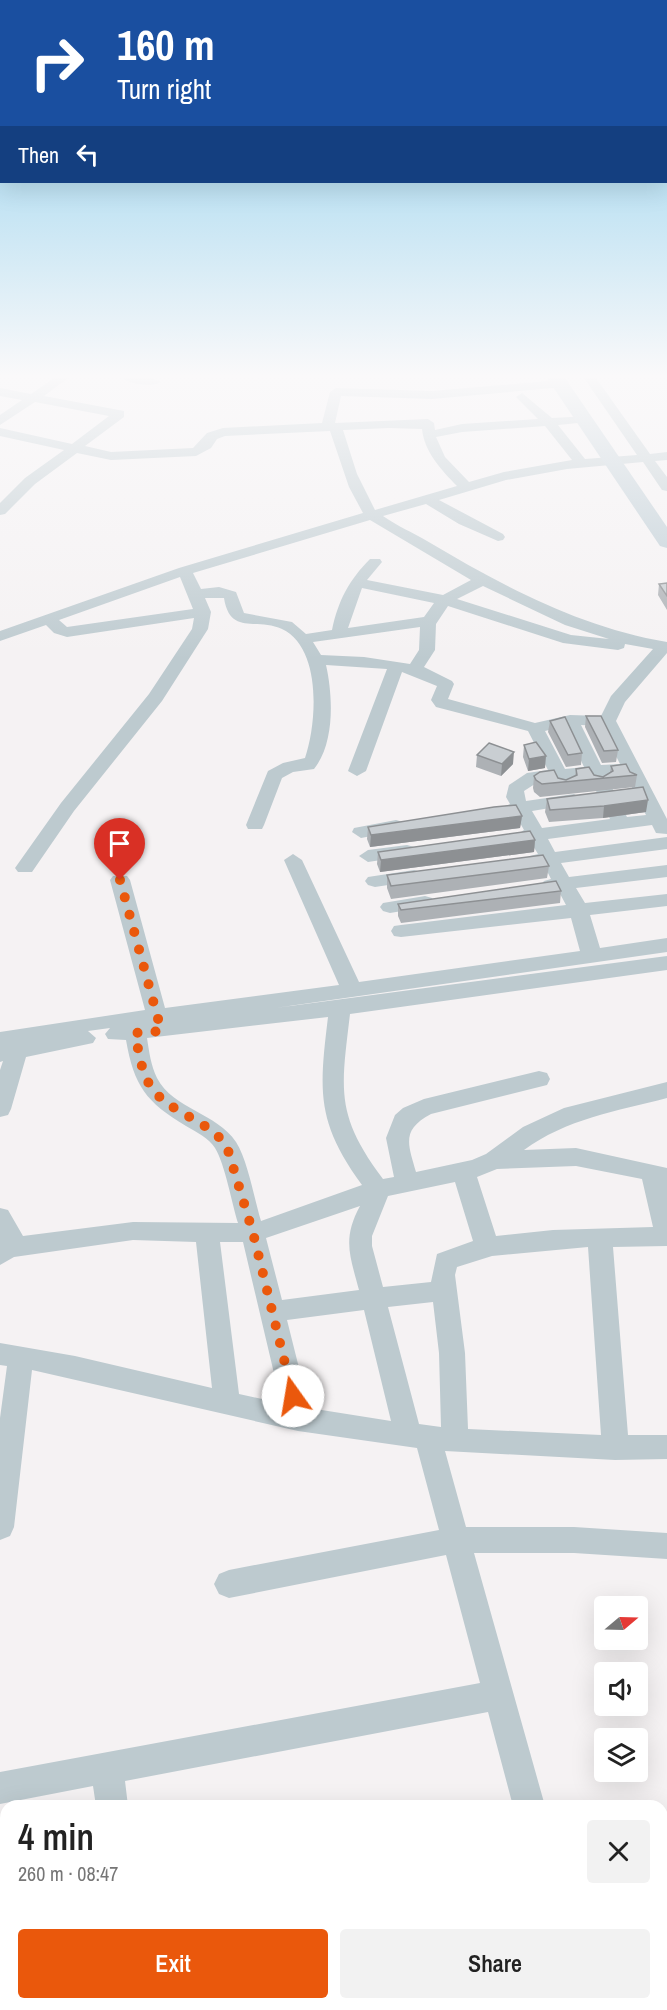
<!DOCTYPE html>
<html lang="en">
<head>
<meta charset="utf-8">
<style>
  body { margin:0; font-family:"Archivo Narrow",sans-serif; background:#f2f2f2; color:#222; height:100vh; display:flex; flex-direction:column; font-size:22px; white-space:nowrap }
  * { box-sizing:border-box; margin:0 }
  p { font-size:20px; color:#767676 }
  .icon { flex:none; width:33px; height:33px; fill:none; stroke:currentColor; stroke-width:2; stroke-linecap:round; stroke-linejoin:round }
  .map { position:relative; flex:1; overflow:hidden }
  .sheet { position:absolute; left:0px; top:1800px; width:668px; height:210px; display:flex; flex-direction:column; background:#fff; border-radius:18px 18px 0 0; box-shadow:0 6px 24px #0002 }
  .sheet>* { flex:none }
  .guide { position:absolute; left:0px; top:0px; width:668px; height:183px; box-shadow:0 6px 24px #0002; background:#1a4fa0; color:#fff; overflow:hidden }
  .needle { width:39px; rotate:71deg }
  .tools { position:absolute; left:594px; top:1596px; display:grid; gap:12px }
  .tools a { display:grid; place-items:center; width:54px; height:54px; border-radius:6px; background:#fff; box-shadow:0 6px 24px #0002; font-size:30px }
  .pin { position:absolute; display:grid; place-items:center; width:51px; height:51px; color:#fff; margin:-62px -26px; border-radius:50% 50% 50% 0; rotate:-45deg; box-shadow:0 0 6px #0007 }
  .pin .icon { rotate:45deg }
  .me { position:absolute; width:66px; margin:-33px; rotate:347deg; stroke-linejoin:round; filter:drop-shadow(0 0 4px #0008) }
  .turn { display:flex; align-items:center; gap:21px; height:126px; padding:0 18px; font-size:27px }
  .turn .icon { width:78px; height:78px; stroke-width:2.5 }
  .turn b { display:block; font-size:42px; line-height:51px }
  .then { display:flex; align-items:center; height:57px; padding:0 18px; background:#0003; gap:12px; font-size:22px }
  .round { display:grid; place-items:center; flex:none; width:63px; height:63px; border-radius:6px; background:#f2f2f2 }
  .head { display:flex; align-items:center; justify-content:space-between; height:102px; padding:0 18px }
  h1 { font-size:36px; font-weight:600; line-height:45px }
  .button { display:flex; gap:12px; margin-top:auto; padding:12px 18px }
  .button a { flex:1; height:69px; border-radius:6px; background:#ea580c; color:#fff; font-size:24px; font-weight:600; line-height:69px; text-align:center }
  .button a+a { background:#f2f2f2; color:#222 }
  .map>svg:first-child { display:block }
</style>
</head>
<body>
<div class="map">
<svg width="667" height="2010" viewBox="0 0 667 2010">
  <rect width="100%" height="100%" fill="#f5f2f3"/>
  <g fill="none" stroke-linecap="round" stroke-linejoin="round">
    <path fill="#bdcacf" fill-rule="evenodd" d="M 54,378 L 68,378 L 44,396 L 124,411 L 124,417 L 85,446 L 111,452 L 193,448 L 207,433 L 223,428 L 322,423 L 330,392 L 336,388 L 432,391 L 560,380 L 564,381 L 564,387 L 432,399 L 341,396 L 335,423 L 428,419 L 434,423 L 435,430 L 462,424 L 538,419 L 516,397 L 522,393 L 552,418 L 588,416 L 588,422 L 558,425 L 585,459 L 637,455 L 584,378 L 596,378 L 650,454 L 667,452 L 667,460 L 655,461 L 667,477 L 667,491 L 662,490 L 643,462 L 567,469 L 506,480 L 439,500 L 503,534 L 505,537 L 503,540 L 498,541 L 459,524 L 426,504 L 383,516 C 397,526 412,532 427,541 C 503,586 579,627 667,642 L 667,653 L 625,702 L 616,721 L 667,819 L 667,834 L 656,833 L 652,825 L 548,839 L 555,852 L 667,837 L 667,849 L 561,863 L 569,877 L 667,865 L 667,877 L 576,888 L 585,903 L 667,894 L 667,906 L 590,915 L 600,948 L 667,938 L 667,952 L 275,1008 L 667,956 L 667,970 L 350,1014 C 341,1090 335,1115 383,1179 L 394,1177 L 386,1138 L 395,1115 L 403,1108 L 424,1099 L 539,1071 L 547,1073 L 550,1079 L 547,1085 L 431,1114 C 401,1130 408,1144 416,1172 L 472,1160 L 486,1154 L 523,1127 L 564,1108 L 667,1082 L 667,1098 C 617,1111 566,1119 524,1150 L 576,1148 L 667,1168 L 667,1246 L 613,1247 L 628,1435 L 667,1435 L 667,1459 L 615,1460 L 445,1451 L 466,1527 L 574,1527 L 667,1533 L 667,1559 L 574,1553 L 474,1553 L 545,1806 L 513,1806 L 488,1712 L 125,1781 L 128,1806 L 96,1806 L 93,1786 L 0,1804 L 0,1772 L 480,1683 L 446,1555 L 229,1598 L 219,1594 L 214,1584 L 219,1574 L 229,1570 L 439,1530 L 417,1448 L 298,1431 L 32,1370 L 14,1527 L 10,1536 L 0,1540 L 0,1418 L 7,1366 L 0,1365 L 0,1343 L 75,1356 L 212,1388 L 196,1242 L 133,1240 L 14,1257 L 0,1265 L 0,1208 L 8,1210 L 23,1236 L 133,1222 L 238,1223 C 232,1204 225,1164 215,1148 C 209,1138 196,1132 186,1126 C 146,1102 134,1086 126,1040 L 108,1039 L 105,1034 L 110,1028 L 88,1031 L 96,1038 L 93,1043 L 26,1057 L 11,1109 L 8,1115 L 0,1117 L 0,1070 L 3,1061 L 0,1062 L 0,1032 L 145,1010 L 110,880 L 113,876 L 127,876 L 130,880 L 165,1008 L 339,985 L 284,860 L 293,854 L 302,860 L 359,982 L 580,951 L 571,918 L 401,937 L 394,936 L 391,931 L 394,926 L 401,925 L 566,905 L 558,890 L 544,889 L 541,885 L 544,881 L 551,879 L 544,865 L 530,864 L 528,860 L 530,856 L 538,854 L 530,841 L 517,840 L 515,836 L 524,830 L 515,814 L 504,813 L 501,809 L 510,804 L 506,797 L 509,785 L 527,773 L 548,770 L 528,731 L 436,707 L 431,700 L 437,686 L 402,672 L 366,771 L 357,776 L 348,771 L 387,669 L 326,665 C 333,696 335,743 314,769 L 293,772 L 282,778 L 264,825 L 262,829 L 248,829 L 246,825 L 268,771 L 283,763 L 305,758 C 317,723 322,648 282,629 C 256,617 230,636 224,598 L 205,598 L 211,612 L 208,629 L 162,701 L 74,811 L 32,872 L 18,872 L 15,868 L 61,803 L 149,694 L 192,629 L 194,618 L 67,637 L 54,633 L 46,625 L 0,641 L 0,631 L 179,568 L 363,513 L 349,487 L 330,431 L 225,436 L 217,439 L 211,448 L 196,456 L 111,460 L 77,453 L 35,484 L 5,514 L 0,515 L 0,503 L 25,478 L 64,450 L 0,436 L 0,428 L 72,444 L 109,416 L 35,402 L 0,425 L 0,415 L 22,400 L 0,396 L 0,388 L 31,394 ZM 545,426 L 572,460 L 504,472 L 469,482 L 445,457 L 436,437 L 462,432 ZM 389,428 L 422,429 C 424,451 441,470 457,486 L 375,510 L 357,474 L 343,430 ZM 370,520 L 471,580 L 443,595 L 367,580 L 382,562 L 380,559 L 370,559 C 349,580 338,601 332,630 L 306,634 L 292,622 L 244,613 L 236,592 L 219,587 L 201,589 L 193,573 ZM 180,577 L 193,609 L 67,627 L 59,620 ZM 483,586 L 565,625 L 609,639 L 571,635 L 457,599 ZM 362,588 L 434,603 L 424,617 L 348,628 ZM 448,606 L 563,643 L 618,650 L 624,648 L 625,644 L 653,649 L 611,696 L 601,716 L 570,715 L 535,723 L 448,699 L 454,684 L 452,681 L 424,667 L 435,650 L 436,624 ZM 420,627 L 419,650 L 410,664 L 364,657 L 321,655 L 313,642 ZM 581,725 L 601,726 L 620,764 L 601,765 ZM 565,726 L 584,767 L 565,769 L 545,731 ZM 625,774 L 646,815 L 627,817 L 606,776 ZM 589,777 L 610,819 L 542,828 L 532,811 L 574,804 L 583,799 L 574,794 L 526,801 L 524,791 L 538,782 L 554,780 L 559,789 L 565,790 L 574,785 L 571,779 ZM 328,1017 C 319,1091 316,1122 362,1185 L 261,1221 C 254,1198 248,1161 236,1142 C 217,1113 173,1109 157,1078 C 151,1066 149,1051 147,1038 ZM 576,1166 L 642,1179 L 653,1227 L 553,1230 L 496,1236 L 477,1177 L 497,1169 ZM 455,1182 L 473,1241 L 437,1254 L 431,1282 L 383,1287 L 372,1246 L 372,1236 L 388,1196 ZM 360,1206 C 342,1239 350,1256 359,1290 L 282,1300 L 266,1238 ZM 220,1242 L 243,1242 L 281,1403 L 239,1394 ZM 588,1247 L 601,1435 L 468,1429 L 465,1353 L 455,1275 L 457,1267 L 492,1256 ZM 433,1302 L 439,1353 L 441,1427 L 419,1424 L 388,1307 ZM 364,1310 L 391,1421 L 309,1408 L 287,1320 Z
      M 122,378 L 152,378 L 161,382 C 153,388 130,384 122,378 Z
      M 396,820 L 403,822 L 405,826 L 403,830 L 361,838 L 352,832 L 354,828 Z
      M 407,845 L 414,847 L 416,851 L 414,855 L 368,862 L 359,856 L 368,850 Z
      M 414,870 L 421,872 L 424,876 L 421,880 L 375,887 L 368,885 L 365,881 L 368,877 Z
      M 425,896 L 432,898 L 435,902 L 432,906 L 390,913 L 383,911 L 380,907 L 383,903 Z
      M 118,2004 L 154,2004 L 155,2010 L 119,2010 Z
      M 499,2004 L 559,2004 L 556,2010 L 496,2010 Z"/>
    <path fill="#bdccd4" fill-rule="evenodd" d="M 547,378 L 565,378 L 667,527 L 667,548 L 660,546 Z"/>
  </g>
  <path fill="#adb1b5" d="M 667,583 L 667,610 L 658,595 L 659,584 Z
    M 586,716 L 618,750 L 616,762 L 602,763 L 585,727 Z
    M 550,721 L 582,753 L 581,765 L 566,767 L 548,732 Z
    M 524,745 L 545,768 L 528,771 L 523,757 Z
    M 477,755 L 513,764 L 501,776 L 476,767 Z
    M 611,766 L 637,775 L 635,787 L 540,797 L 534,792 L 533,788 L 534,776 L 558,778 L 566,780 L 575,776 L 576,769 L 594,775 L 603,777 L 610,772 Z
    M 643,787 L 646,812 L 603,818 L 549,822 L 545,812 L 547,799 Z
    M 522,816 L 520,828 L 370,847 L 367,839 L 368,827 Z
    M 535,840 L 534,852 L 380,872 L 377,864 L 378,852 Z
    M 549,866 L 547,878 L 391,899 L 387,888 L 387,875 Z
    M 561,891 L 560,903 L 401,923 L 398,916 L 398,904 Z"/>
  <path fill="#8d9093" d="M 514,752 L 513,764 L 501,776 L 502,764 Z
    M 546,756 L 545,768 L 528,771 L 529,759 Z
    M 648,800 L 646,812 L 603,818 L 604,806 Z
    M 522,816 L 520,828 L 370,847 L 371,835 Z
    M 535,840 L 534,852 L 380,872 L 381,860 Z"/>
  <path fill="#c9ced2" stroke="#8d9093" stroke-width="1.5" d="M 667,583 L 667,596 L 659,584 Z
    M 586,716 L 601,716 L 618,750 L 604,751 Z
    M 565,717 L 582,753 L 568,755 L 550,721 Z
    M 536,742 L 546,756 L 529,759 L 524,745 Z
    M 489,743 L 514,752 L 502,764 L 477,755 Z
    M 626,764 L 630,772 L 637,775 L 542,784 L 536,780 L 534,776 L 540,772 L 554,770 L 558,778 L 566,780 L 577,775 L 576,769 L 589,767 L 594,775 L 603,777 L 613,771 L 611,766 Z
    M 643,787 L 648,800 L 604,806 L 550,810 L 547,799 Z
    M 516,805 L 522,816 L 371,835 L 368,827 L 494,807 Z
    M 530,831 L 535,840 L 381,860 L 378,852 Z
    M 543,855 L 549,866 L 391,886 L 387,875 Z
    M 556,881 L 561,891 L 401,910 L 398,904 Z"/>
  <linearGradient id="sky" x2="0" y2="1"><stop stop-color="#83cbec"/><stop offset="0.57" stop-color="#faf9fa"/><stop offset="1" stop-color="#faf9fa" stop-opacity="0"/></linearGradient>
  <rect width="667" height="659" fill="url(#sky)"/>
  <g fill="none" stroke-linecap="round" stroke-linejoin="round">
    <path stroke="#ea580c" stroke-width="10" stroke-dasharray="0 18" d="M 120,880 L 160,1026 L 161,1031 L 135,1033 C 139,1052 141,1075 154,1091 C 174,1115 209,1120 227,1147 L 253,1233 L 293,1396"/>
  </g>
</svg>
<div class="tools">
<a><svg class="needle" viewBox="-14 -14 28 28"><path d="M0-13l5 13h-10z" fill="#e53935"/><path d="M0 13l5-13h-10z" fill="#767676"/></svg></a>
<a><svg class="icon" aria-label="sound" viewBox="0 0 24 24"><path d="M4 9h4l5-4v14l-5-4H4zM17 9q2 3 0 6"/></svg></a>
<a><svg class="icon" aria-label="layers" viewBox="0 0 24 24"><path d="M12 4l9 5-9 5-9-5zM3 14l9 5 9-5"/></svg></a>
</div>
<div class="pin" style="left:120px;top:880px;background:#d93025"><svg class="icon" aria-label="arrive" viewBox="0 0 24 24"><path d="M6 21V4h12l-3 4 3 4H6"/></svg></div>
<svg class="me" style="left:293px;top:1396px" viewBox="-20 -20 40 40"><circle r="19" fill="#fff"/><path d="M0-13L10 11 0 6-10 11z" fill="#ea580c"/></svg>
<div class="guide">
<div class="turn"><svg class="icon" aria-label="right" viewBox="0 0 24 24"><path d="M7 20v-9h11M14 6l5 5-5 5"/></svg><div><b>160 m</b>Turn right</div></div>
<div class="then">Then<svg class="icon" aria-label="left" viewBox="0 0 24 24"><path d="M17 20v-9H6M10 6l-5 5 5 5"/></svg></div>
</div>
<section class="sheet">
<div class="head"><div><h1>4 min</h1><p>260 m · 08:47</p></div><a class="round"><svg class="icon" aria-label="close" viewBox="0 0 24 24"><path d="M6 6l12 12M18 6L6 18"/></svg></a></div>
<div class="button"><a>Exit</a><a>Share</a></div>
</section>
</div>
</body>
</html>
